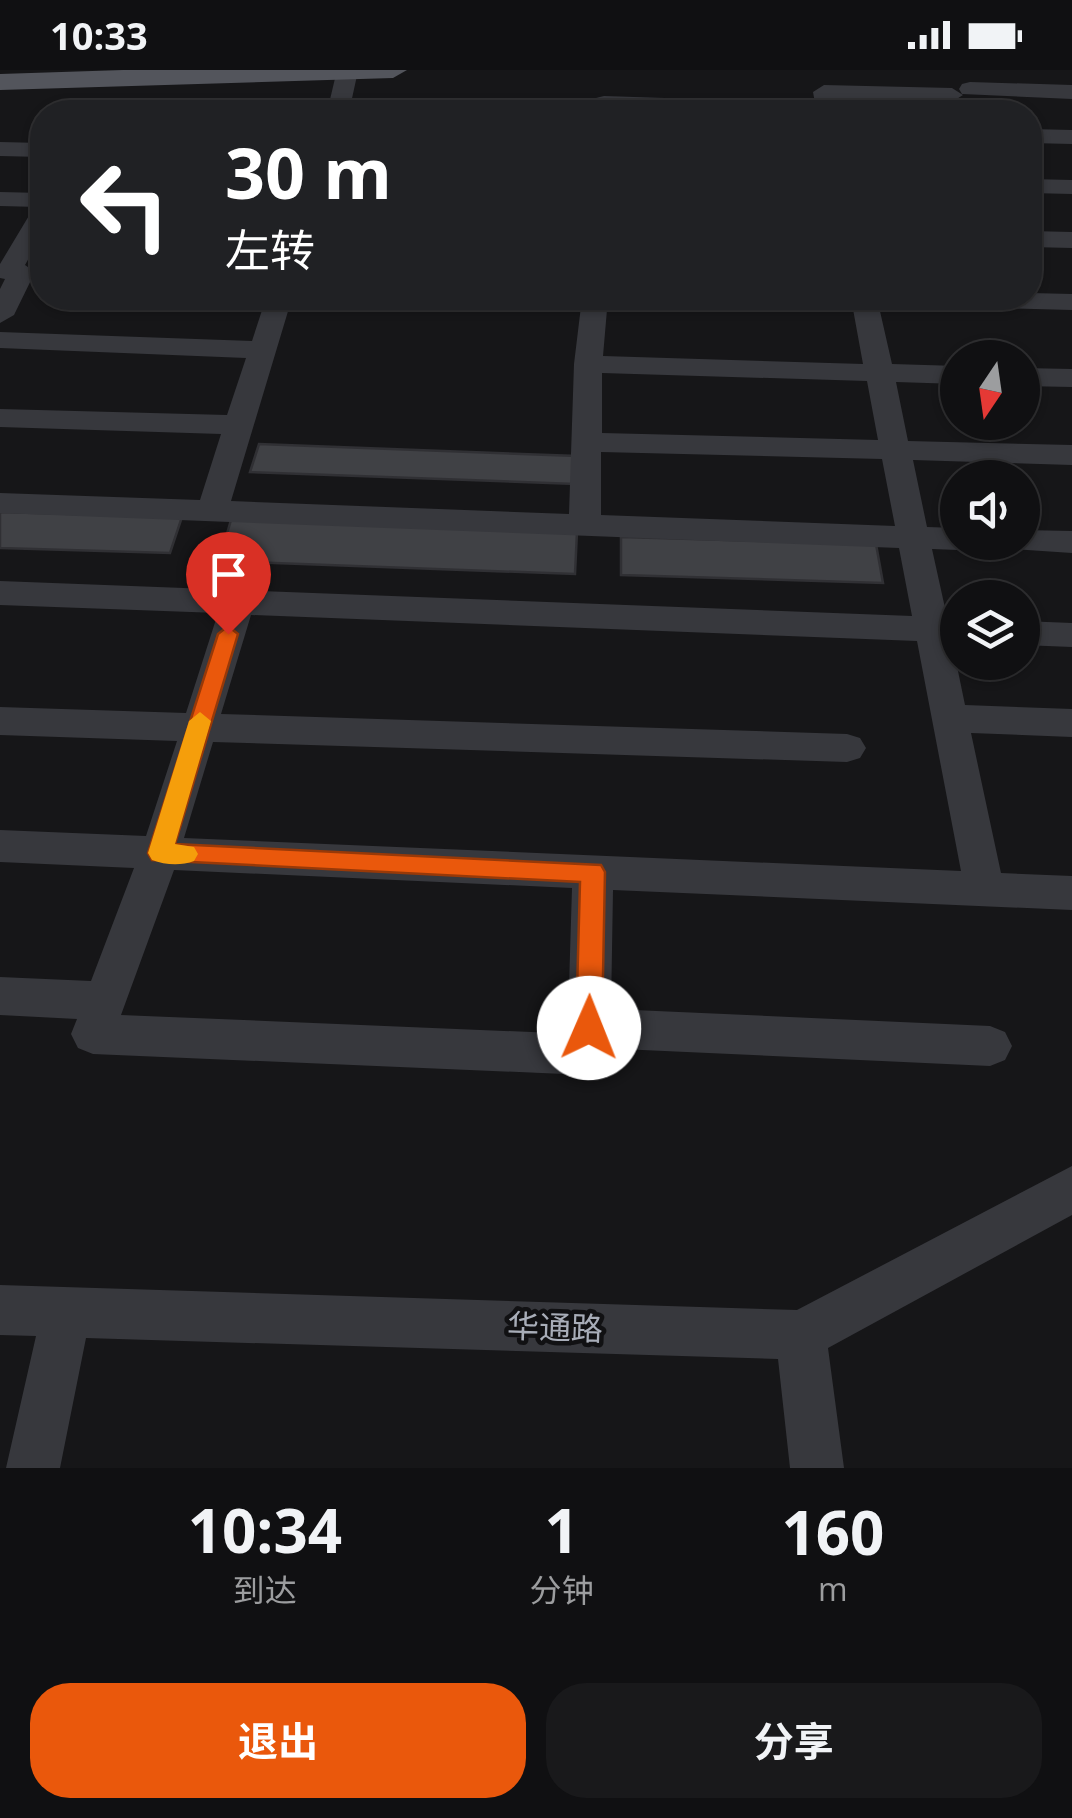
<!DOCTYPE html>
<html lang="zh">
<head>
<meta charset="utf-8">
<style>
  body { margin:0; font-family:"Open Sans","Noto Sans SC",sans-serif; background:#19191b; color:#f1f3f6; height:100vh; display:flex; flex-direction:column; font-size:38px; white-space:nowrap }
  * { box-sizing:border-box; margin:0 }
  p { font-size:32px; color:#9c9d9f }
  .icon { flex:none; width:55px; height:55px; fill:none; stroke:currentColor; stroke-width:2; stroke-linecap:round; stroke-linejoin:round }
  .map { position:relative; height:1398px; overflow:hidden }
  .panel { display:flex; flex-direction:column; background:#101012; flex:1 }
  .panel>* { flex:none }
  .top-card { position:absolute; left:30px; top:30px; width:1012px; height:210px; border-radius:40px; box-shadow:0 2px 8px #0004,0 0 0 2px #303032; background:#202124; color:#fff; overflow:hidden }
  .needle { width:65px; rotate:193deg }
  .buttons { position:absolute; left:940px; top:270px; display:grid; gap:20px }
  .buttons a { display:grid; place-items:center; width:100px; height:100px; border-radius:50%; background:#101012; box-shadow:0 2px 8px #0004,0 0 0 2px #303032; font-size:50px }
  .pin { position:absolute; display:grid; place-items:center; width:85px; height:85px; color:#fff; margin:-102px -42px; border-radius:50% 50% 50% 0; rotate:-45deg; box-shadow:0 0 10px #0007 }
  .pin .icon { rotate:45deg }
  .me { position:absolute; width:110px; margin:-55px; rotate:1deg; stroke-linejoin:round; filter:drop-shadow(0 0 8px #0008) }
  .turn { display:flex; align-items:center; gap:35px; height:210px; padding:0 30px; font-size:45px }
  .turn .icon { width:130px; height:130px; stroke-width:2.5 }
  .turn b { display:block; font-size:70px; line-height:85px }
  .eta { display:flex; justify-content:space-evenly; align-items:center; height:170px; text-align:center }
  .eta b { font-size:60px; font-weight:700; line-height:70px }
  .cta { display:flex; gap:20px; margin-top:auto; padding:20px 30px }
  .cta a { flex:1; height:115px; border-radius:40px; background:#ea580c; color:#fff; font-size:40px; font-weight:700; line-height:115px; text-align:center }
  .cta a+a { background:#19191b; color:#f1f3f6 }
  .status { display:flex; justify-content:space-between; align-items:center; height:70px; padding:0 50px; background:#101012; direction:ltr }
  .status svg { height:28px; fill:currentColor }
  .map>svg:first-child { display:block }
</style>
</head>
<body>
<div class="status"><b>10:33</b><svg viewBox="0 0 49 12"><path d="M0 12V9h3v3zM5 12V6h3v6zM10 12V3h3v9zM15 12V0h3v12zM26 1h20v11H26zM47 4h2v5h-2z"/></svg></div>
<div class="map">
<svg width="1072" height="1398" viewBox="0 0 1072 1398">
  <rect width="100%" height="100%" fill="#161618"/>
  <path fill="#404145" stroke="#303034" stroke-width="2.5" d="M 259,374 L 577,386 L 575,414 L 250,402 Z
    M 0,442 L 182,447 L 170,483 L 0,478 Z
    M 231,450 L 577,462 L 575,504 L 219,491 Z
    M 621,467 L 876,474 L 883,513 L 621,505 Z"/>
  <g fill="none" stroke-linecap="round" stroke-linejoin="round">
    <path fill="#37383d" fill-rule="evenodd" d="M 337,0 L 358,1 L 349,42 L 327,42 Z
      M 970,12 L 1072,15 L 1072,29 L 962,24 L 959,19 L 962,14 Z
      M 824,15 L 952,18 L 963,25 L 952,32 L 836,29 L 839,42 L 592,42 L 596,28 L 604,26 L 815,33 L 813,22 Z
      M 1030,59 L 1072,60 L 1072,74 L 1030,73 Z
      M 0,72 L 42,73 L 42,87 L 0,86 Z
      M 1030,109 L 1072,110 L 1072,124 L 1030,123 Z
      M 0,122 L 42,123 L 42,165 L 25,195 L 35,202 L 14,245 L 0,253 L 0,219 L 5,209 L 0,208 L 0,194 L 33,139 L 39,137 L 0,136 Z
      M 1030,161 L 1072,162 L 1072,178 L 1030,177 Z
      M 1030,223 L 1072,224 L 1072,240 L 916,236 L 903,228 L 1030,228 Z
      M 266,228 L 292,228 L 231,431 L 569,444 L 574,294 L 582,228 L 608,228 L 603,286 L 863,294 L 851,228 L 877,228 L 892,294 L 958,296 L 958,314 L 896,312 L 908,371 L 1072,375 L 1072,395 L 913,390 L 927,457 L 958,458 L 958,472 L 972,472 L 958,480 L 932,479 L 947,547 L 958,549 L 958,571 L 952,572 L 965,635 L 1072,639 L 1072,667 L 971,663 L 1001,803 L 1072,806 L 1072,840 L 613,820 L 611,939 L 990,956 L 1005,962 L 1012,976 L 1005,990 L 990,996 L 598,978 L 580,998 L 564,1004 L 93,984 L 78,978 L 71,964 L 77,949 L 0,945 L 0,907 L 91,911 L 134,798 L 0,792 L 0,760 L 146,766 L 177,671 L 0,665 L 0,637 L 186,643 L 218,543 L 0,535 L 0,511 L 912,546 L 899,478 L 0,443 L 0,423 L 200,430 L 221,364 L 0,357 L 0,339 L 227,345 L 246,288 L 0,278 L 0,262 L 252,271 ZM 602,303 L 867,311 L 878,370 L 602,363 ZM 601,382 L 882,389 L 895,456 L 601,445 ZM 251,545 L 917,571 L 961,801 L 184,768 L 213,672 L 847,692 L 860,688 L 866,678 L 860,668 L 847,664 L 221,644 ZM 174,800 L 572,818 L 568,950 L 555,963 L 121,945 Z
      M 1022,298 L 1072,299 L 1072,317 L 1022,316 Z
      M 1022,460 L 1072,461 L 1072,483 L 1011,479 L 1007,472 L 1022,472 Z
      M 1022,551 L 1072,553 L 1072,577 L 1022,575 Z
      M 1072,1096 L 1072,1145 L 828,1278 L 844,1398 L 790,1398 L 778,1289 L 86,1268 L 60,1398 L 6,1398 L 36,1266 L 0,1265 L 0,1215 L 797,1240 Z"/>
    <path fill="#53555c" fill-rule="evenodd" d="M 123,0 L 407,0 L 393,8 L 0,20 L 0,4 Z"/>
  </g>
  <path fill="#ea580c" stroke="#983908" stroke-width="2.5" d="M 228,556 L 238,564 L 175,774 L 601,795 L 605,802 L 602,958 L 598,966 L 589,970 L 579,966 L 576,958 L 580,812 L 152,790 L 148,783 L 218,564 Z"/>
  <path fill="#f59e0b" d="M 200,642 L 211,651 L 175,774 L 194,777 L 198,784 L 194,791 C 181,796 165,795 152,790 L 148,783 L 189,651 Z"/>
  <g text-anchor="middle" stroke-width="9" stroke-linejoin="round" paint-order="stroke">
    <g font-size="32" fill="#a8adb8" stroke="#111113">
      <text transform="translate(555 1258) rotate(2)" y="11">华通路</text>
    </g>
  </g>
</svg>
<div class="buttons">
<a><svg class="needle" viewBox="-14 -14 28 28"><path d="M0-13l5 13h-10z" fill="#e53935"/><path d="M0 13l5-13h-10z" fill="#9c9d9f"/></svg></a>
<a><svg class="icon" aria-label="sound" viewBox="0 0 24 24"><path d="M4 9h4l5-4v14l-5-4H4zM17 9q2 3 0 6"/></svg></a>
<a><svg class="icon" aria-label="layers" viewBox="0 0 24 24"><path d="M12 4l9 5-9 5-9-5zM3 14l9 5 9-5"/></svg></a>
</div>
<div class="pin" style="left:228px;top:564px;background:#d93025"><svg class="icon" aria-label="arrive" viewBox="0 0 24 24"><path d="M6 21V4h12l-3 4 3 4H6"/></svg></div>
<svg class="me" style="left:589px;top:958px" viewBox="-20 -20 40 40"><circle r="19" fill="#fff"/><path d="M0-13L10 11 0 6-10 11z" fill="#ea580c"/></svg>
<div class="top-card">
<div class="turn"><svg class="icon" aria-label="left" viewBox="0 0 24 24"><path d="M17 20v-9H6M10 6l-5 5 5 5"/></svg><div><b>30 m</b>左转</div></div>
</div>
</div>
<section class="panel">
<div class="eta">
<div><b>10:34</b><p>到达</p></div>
<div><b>1</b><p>分钟</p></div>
<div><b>160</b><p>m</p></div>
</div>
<div class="cta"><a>退出</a><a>分享</a></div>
</section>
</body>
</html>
